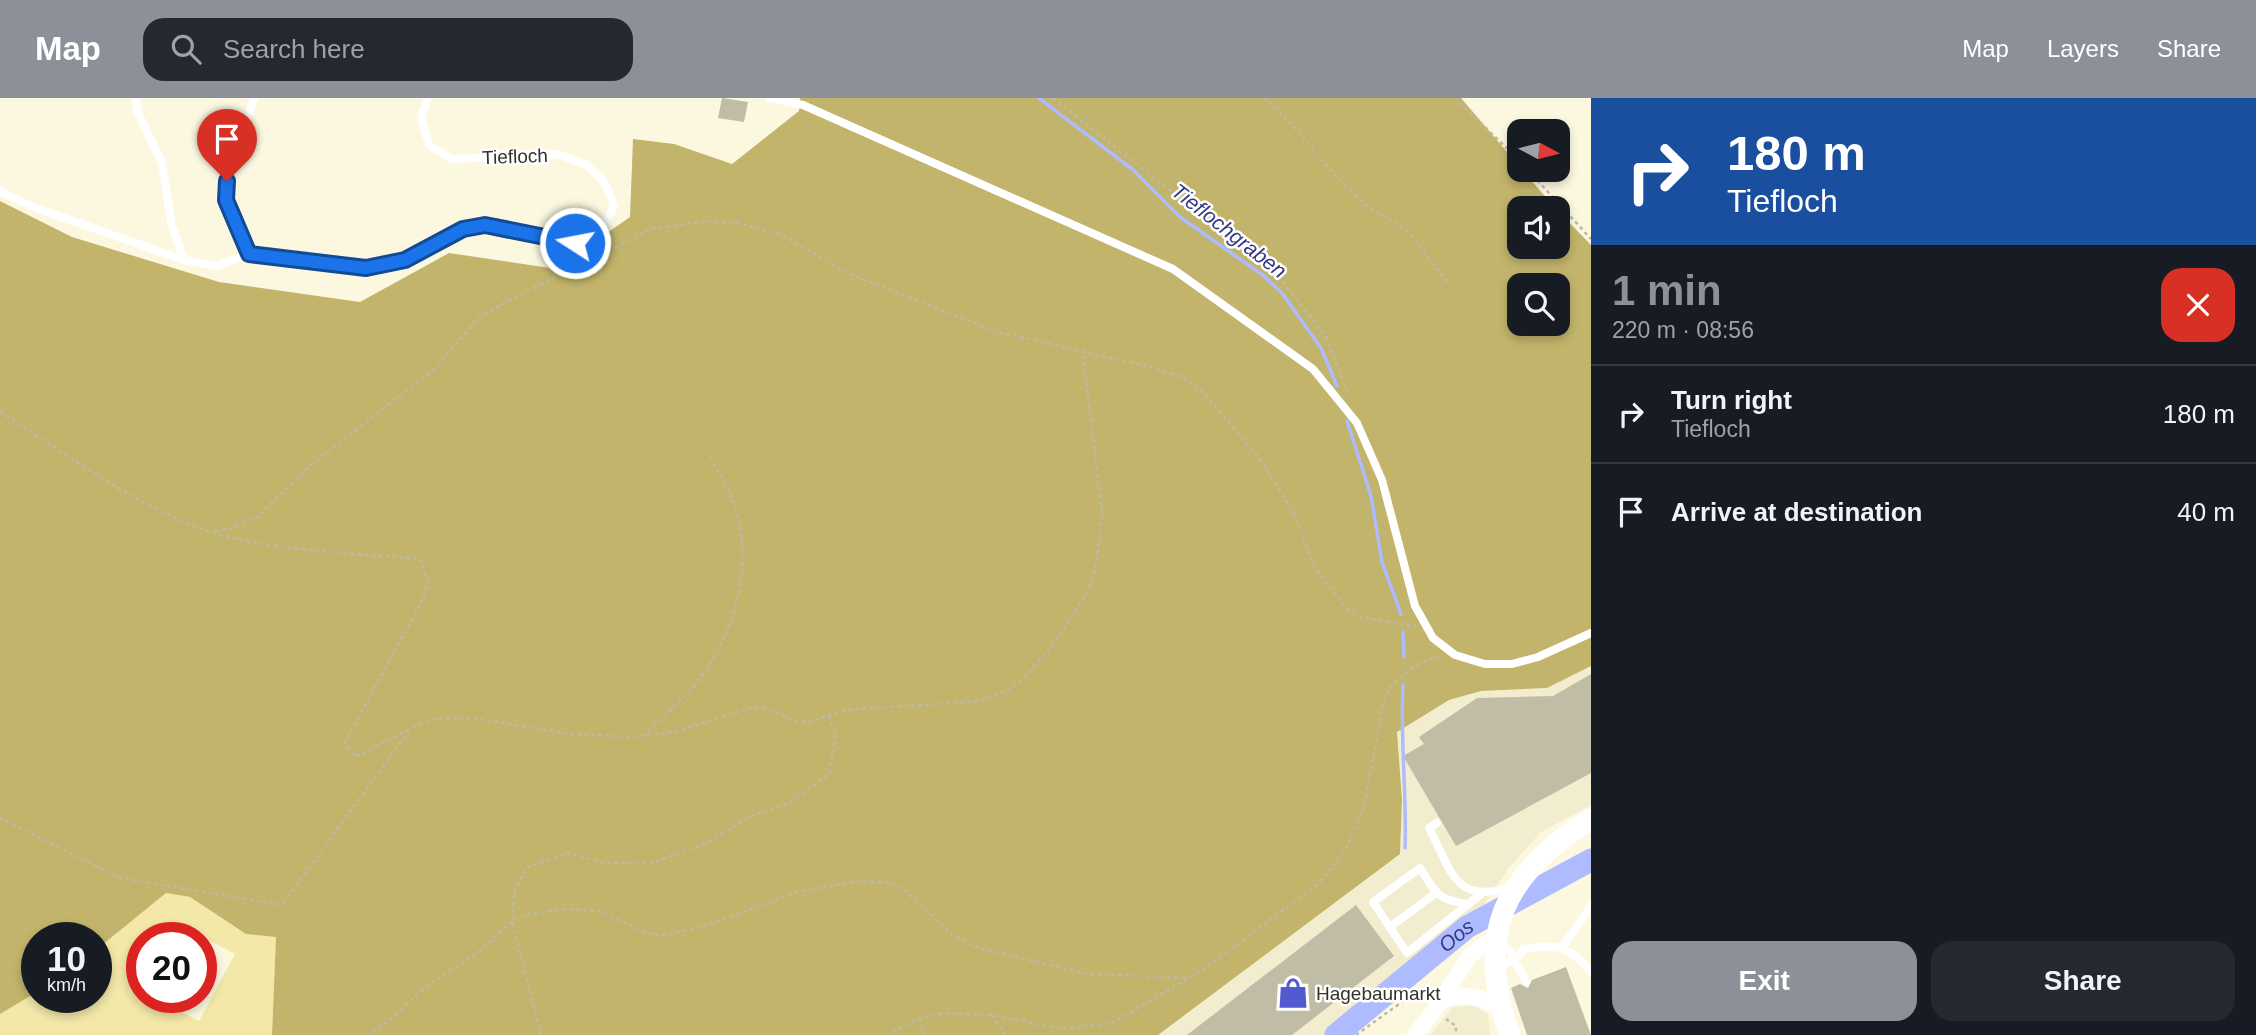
<!DOCTYPE html>
<html lang="en">
<head>
<meta charset="utf-8">
<style>
  body { margin:0; font-family:Helvetica,sans-serif; background:#242831; color:#f1f3f6; height:100vh; display:flex; flex-direction:column; font-size:26px; white-space:nowrap }
  * { box-sizing:border-box; margin:0 }
  p { font-size:23px; color:#9ea1a6 }
  .icon { flex:none; width:38px; height:38px; fill:none; stroke:currentColor; stroke-width:2; stroke-linecap:round; stroke-linejoin:round }
  .map { position:relative; flex:1; overflow:hidden }
  .sheet { display:flex; flex-direction:column; background:#171b24; width:665px }
  .sheet>* { flex:none }
  .hud { background:#1a4fa0; color:#fff; overflow:hidden }
  .needle { width:46px; rotate:97deg }
  .controls { position:absolute; left:1507px; top:21px; display:grid; gap:14px }
  .controls a { display:grid; place-items:center; width:63px; height:63px; border-radius:14px; background:#171b24; box-shadow:0 4px 10px #0003; font-size:35px }
  .speed { position:absolute; left:21px; top:824px; display:flex; gap:14px; font-size:35px; font-weight:700; text-align:center }
  .speed>* { display:grid; place-content:center; width:91px; height:91px; border-radius:50%; background:#171b24; box-shadow:0 4px 10px #0003; line-height:1 }
  .speed small { font-size:18px; font-weight:400 }
  .speed .limit { border:10px solid #d22; background:#fff; color:#111 }
  .pin { position:absolute; display:grid; place-items:center; width:60px; height:60px; color:#fff; margin:-72px -30px; border-radius:50% 50% 50% 0; rotate:-45deg; box-shadow:0 0 7px #0007 }
  .pin .icon { rotate:45deg }
  .me { position:absolute; width:77px; margin:-38px; rotate:281deg; stroke-linejoin:round; filter:drop-shadow(0 0 5px #0008) }
  .turn { display:flex; align-items:center; gap:24px; height:147px; padding:0 21px; font-size:32px }
  .turn .icon { width:91px; height:91px; stroke-width:2.5 }
  .turn b { display:block; font-size:49px; line-height:60px }
  .round { display:grid; place-items:center; flex:none; width:74px; height:74px; border-radius:21px; background:#242831 }
  .head { display:flex; align-items:center; justify-content:space-between; height:119px; padding:0 21px }
  h1 { font-size:42px; font-weight:700; line-height:52px; color:#8c9099 }
  .primary-button { display:flex; gap:14px; margin-top:auto; padding:14px 21px }
  .primary-button a { flex:1; height:80px; border-radius:21px; background:#8c9099; color:#fff; font-size:28px; font-weight:700; line-height:80px; text-align:center }
  .primary-button a+a { background:#242831; color:#f1f3f6 }
  ul { padding:0; list-style:none }
  li { display:flex; align-items:center; gap:21px; height:98px; padding:0 21px; border-top:2px solid #363941 }
  li div { flex:1 }
  li b { display:block; font-size:26px }
  li em { font-style:normal }
  header { display:flex; align-items:center; gap:42px; box-sizing:border-box; height:98px; padding:0 35px; background:#8c9099; color:#fff }
  header strong { font-size:33px }
  nav { display:flex; gap:38px; margin-inline-start:auto; font-size:24px }
  .search { width:490px; height:63px; background:#242831; display:flex; align-items:center; gap:18px; box-sizing:border-box; padding:0 24px; border-radius:21px; color:#9ea1a6; font-size:26px }
  main { display:flex; flex:1; min-height:0 }
  .map>svg:first-child { display:block }
</style>
</head>
<body>
<header>
<strong>Map</strong>
<div class="search"><svg class="icon" aria-label="search" viewBox="0 0 24 24"><circle cx="10" cy="10" r="6"/><path d="M15 15l6 6"/></svg>Search here</div>
<nav><a>Map</a><a>Layers</a><a>Share</a></nav>
</header>
<main>
<div class="map">
<svg width="1591" height="937" viewBox="0 0 1591 937">
  <rect width="100%" height="100%" fill="#fcf8e0"/>
  <path fill="#f3edcf" d="M 1591,568 L 1591,707 L 1541,734 L 1508,771 L 1478,816 L 1327,937 L 1158,937 L 1400,756 L 1402,702 L 1396,634 L 1449,602 L 1481,593 L 1547,590 Z
    M 1475,908 L 1488,917 L 1490,937 L 1430,937 L 1453,909 Z"/>
  <path fill="#f3e8a8" fill-rule="evenodd" d="M 166,795 L 190,799 L 246,836 L 276,839 L 272,937 L 0,937 L 0,916 L 37,894 L 37,900 L 96,900 L 96,852 ZM 177,826 L 235,856 L 199,923 L 155,900 L 142,900 L 142,840 L 169,840 Z"/>
  <path fill="#c2b46a" fill-rule="evenodd" d="M 800,0 L 1461,0 L 1555,110 L 1519,110 L 1519,149 L 1558,149 L 1558,113 L 1591,147 L 1591,568 L 1547,590 L 1481,593 L 1449,602 L 1397,634 L 1402,702 L 1400,756 L 1158,937 L 272,937 L 276,839 L 246,836 L 190,799 L 166,795 L 96,852 L 96,840 L 37,840 L 37,894 L 0,916 L 0,103 L 72,139 L 219,184 L 360,204 L 449,155 L 550,170 L 584,151 L 630,119 L 633,41 L 674,46 L 732,66 L 799,13 ZM 1519,187 L 1558,187 L 1558,226 L 1519,226 Z"/>
  <g fill="none" stroke-linecap="round" stroke-linejoin="round">
    <path stroke="#afbbff" stroke-width="3.5" d="M 1039,0 L 1132,71 L 1180,119 L 1264,178 L 1282,195 L 1321,250 L 1337,288
      M 1347,323 L 1371,398 L 1382,464 L 1401,516
      M 1403,534 L 1404,559
      M 1403,587 C 1400,642 1407,695 1405,750"/>
    <path stroke="#afbbff" stroke-width="23" id="s1" d="M 1336,937 L 1467,829 L 1591,762"/>
  </g>
  <path fill="#c0bca5" d="M 722,0 L 748,4 L 744,24 L 718,20 Z
    M 1591,576 L 1591,675 L 1456,748 L 1403,658 L 1424,646 L 1419,639 L 1477,600 L 1553,598 Z
    M 1356,807 L 1394,858 L 1292,937 L 1187,937 Z
    M 1566,869 L 1591,937 L 1527,937 L 1511,890 L 1520,886 L 1528,890 L 1532,882 Z"/>
  <g fill="none" stroke-linecap="round" stroke-linejoin="round">
    <path stroke="#bcb9a6" stroke-width="2.5" stroke-dasharray="3.5 3.5" stroke-linecap="butt" d="M 1053,0 L 1279,179 L 1326,239 L 1349,298
      M 1263,0 L 1284,18 L 1335,77 L 1369,110 L 1407,132 L 1449,187
      M 1455,0 L 1519,62
      M 1528,72 L 1591,141
      M 0,314 C 67,356 128,404 203,431 C 260,453 357,455 420,461 L 428,486 L 421,505 L 345,644 L 355,659 L 414,629 L 435,621 L 475,620 L 570,636 L 631,639 L 674,634 L 754,609 L 775,613 L 791,622 L 809,624 L 845,612 L 980,603 L 1006,593 L 1022,582 L 1055,545 L 1089,491 L 1097,462 L 1102,415 L 1083,254
      M 215,433 L 232,430 L 257,419 L 313,365 L 438,268 L 478,220 L 504,205 L 651,131 L 709,123 L 737,125 L 782,137 L 847,175 L 998,234 L 1156,270 L 1184,280 L 1205,296 L 1260,361 L 1293,413 L 1314,468 L 1345,509 L 1360,519 L 1416,528
      M 643,638 C 659,622 677,606 693,589 C 735,541 755,463 733,402 C 728,388 717,373 710,359
      M 0,720 L 120,780 L 282,807 L 409,633
      M 991,917 L 1006,937
      M 918,921 L 926,937
      M 1446,921 L 1456,928 L 1456,937
      M 366,937 L 388,924 L 423,891 L 481,852 L 512,823 L 528,816 L 564,811 L 598,813 L 648,835 L 663,838 L 708,827 L 797,794 L 860,783 L 891,785 L 905,793 L 954,838 L 978,850 L 1089,876 L 1188,880
      M 541,937 L 512,823 L 515,791 L 527,769 L 569,755 L 603,765 L 652,765 L 708,744 L 749,719 L 791,704 L 829,676 L 836,636 L 828,617
      M 887,937 L 918,921 L 943,915 L 991,917 L 1062,931 L 1112,925 L 1206,870 L 1318,786 L 1344,754 L 1364,709 L 1384,601 C 1395,578 1417,563 1441,558
      M 1356,937 L 1420,891 L 1433,892"/>
    <path stroke="#fff" stroke-width="8" d="M 136,0 L 138,15 L 162,65 L 172,128 L 184,162
      M 770,0 L 803,7 L 1173,171 L 1313,271 L 1357,325 L 1382,382 L 1415,508 L 1433,540 L 1455,557 L 1485,566 L 1512,566 L 1538,559 L 1591,535
      M 0,93 L 33,109 L 184,162 L 217,168 L 249,156 L 226,102 L 227,83 L 254,0
      M 249,156 C 299,161 354,176 402,163 C 431,155 454,127 485,127 C 534,127 588,175 614,108 L 604,83 L 585,66 L 557,56 L 452,61 L 429,47 L 421,20 L 428,0
      M 1437,725 L 1429,730 C 1452,773 1454,807 1512,789
      M 1468,806 C 1437,802 1436,795 1420,770 L 1373,804 L 1407,855 L 1481,796
      M 1390,829 L 1436,795
      M 1499,845 L 1510,853 L 1526,884
      M 1562,850 L 1591,808
      M 1496,870 L 1515,862 L 1523,851 C 1556,846 1570,847 1591,874"/>
    <path stroke="#fff" stroke-width="16" d="M 1442,902 C 1465,895 1481,897 1501,912
      M 1415,937 L 1442,902 L 1469,858 L 1497,838"/>
    <path stroke="#fff" stroke-width="21" d="M 1510,937 C 1474,837 1503,776 1591,721"/>
  </g>
  <g fill="none" stroke-linecap="round" stroke-linejoin="round">
    <defs>
      <path id="route" d="M 227,83 L 226,102 L 249,156 L 366,170 L 405,162 L 463,131 L 485,127 L 575,145"/>
    </defs>
    <use href="#route" stroke="#114b97" stroke-width="18"/>
    <use href="#route" stroke="#1a73e8" stroke-width="12"/>
  </g>
  <defs>
    <symbol id="shop-bare" viewBox="-9 -9 18 18"><path d="M-5-2.5h2.3a2.7 3.5 0 0 1 5.4 0H5L5.5 6h-11ZM-1.5-2.5h3a1.5 2.3 0 0 0-3 0Z" fill="#5359d0" stroke="#fff" stroke-width="2.5" paint-order="stroke"/></symbol>
  </defs>
  <g fill-rule="evenodd">
    <use href="#shop-bare" x="1271" y="873" width="44" height="44"/>
  </g>
  <g text-anchor="middle" stroke-width="5" stroke-linejoin="round" paint-order="stroke">
    <g font-size="19" fill="#333228" stroke="#fff">
      <text transform="translate(515 58) rotate(-2)" y="7">Tiefloch</text>
    </g>
    <g font-size="19" fill="#333228" stroke="#fff" text-anchor="start">
      <text x="1316" y="902">Hagebaumarkt</text>
    </g>
    <g font-size="21" font-style="italic" fill="#343985" stroke="#fff">
      <text transform="translate(1229 133) rotate(38)" y="7">Tieflochgraben</text>
      <text dy="7" stroke="none"><textPath href="#s1" startOffset="156">Oos</textPath></text>
    </g>
  </g>
</svg>
<div class="controls">
<a><svg class="needle" viewBox="-14 -14 28 28"><path d="M0-13l5 13h-10z" fill="#e53935"/><path d="M0 13l5-13h-10z" fill="#9ea1a6"/></svg></a>
<a><svg class="icon" aria-label="sound" viewBox="0 0 24 24"><path d="M4 9h4l5-4v14l-5-4H4zM17 9q2 3 0 6"/></svg></a>
<a><svg class="icon" aria-label="search" viewBox="0 0 24 24"><circle cx="10" cy="10" r="6"/><path d="M15 15l6 6"/></svg></a>
</div>
<div class="speed"><div>10<small>km/h</small></div><div class="limit">20</div></div>
<div class="pin" style="left:227px;top:83px;background:#d93025"><svg class="icon" aria-label="arrive" viewBox="0 0 24 24"><path d="M6 21V4h12l-3 4 3 4H6"/></svg></div>
<svg class="me" style="left:575px;top:145px" viewBox="-20 -20 40 40"><circle r="17" fill="#1a73e8" stroke="#fff" stroke-width="3"/><path d="M0-11L8 9 0 5-8 9z" fill="#fff"/></svg>
</div>
<section class="sheet">
<div class="hud">
<div class="turn"><svg class="icon" aria-label="right" viewBox="0 0 24 24"><path d="M7 20v-9h11M14 6l5 5-5 5"/></svg><div><b>180 m</b>Tiefloch</div></div>
</div>
<div class="head"><div><h1>1 min</h1><p>220 m · 08:56</p></div><a class="round" style="background:#d93025;color:#fff"><svg class="icon" aria-label="close" viewBox="0 0 24 24"><path d="M6 6l12 12M18 6L6 18"/></svg></a></div>
<ul>
<li><svg class="icon" aria-label="right" viewBox="0 0 24 24"><path d="M7 20v-9h11M14 6l5 5-5 5"/></svg><div><b>Turn right</b><p>Tiefloch</p></div><em>180 m</em></li>
<li><svg class="icon" aria-label="arrive" viewBox="0 0 24 24"><path d="M6 21V4h12l-3 4 3 4H6"/></svg><div><b>Arrive at destination</b></div><em>40 m</em></li>
</ul>
<div class="primary-button"><a>Exit</a><a>Share</a></div>
</section>
</main>
</body>
</html>
